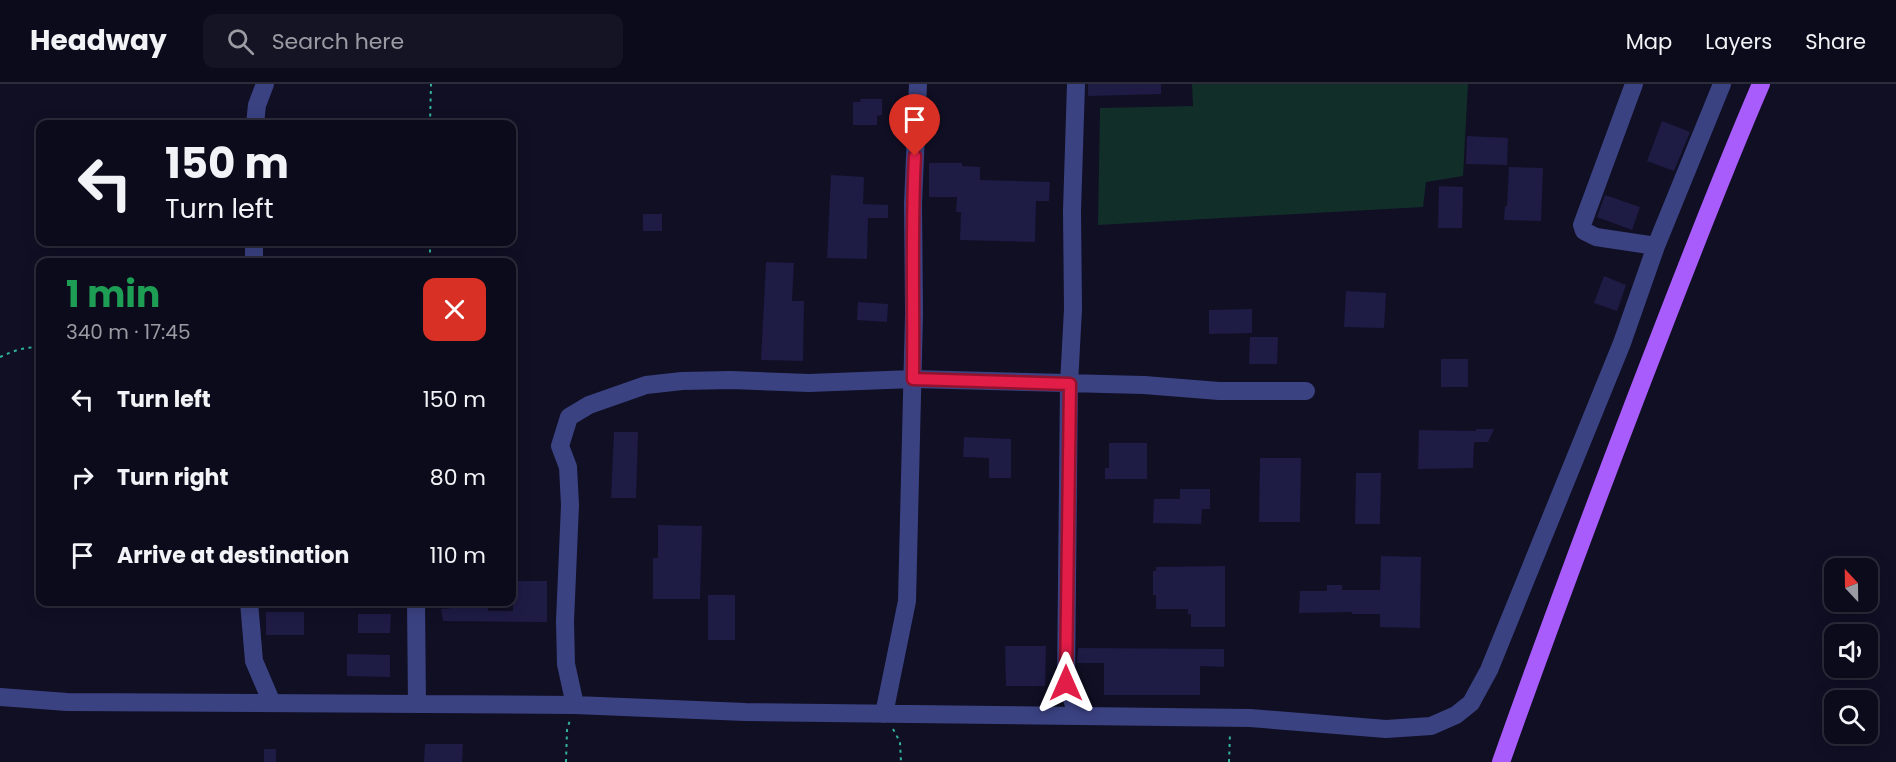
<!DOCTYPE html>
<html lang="en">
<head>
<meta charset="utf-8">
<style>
  body { margin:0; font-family:Poppins,sans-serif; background:#151424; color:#f1f3f6; height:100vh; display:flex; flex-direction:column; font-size:22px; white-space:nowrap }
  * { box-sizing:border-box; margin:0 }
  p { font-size:20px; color:#9a9ba3 }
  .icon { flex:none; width:33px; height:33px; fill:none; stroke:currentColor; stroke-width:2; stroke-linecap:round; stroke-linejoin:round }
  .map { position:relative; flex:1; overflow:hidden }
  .details { position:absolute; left:36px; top:174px; width:480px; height:348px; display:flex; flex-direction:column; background:#0c0b1b; border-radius:12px; box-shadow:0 3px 15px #0003,0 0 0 2px #2c2b3a }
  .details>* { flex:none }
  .banner { position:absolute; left:36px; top:36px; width:480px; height:126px; border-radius:12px; box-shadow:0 3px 15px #0003,0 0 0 2px #2c2b3a; background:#0c0b1b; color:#f1f3f6; overflow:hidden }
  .needle { width:39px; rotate:338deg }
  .controls { position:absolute; left:1824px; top:474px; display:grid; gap:12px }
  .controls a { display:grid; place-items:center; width:54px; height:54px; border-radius:12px; background:#0c0b1b; box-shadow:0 3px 15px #0003,0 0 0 2px #2c2b3a; font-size:30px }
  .pin { position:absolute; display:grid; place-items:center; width:51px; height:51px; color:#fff; margin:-62px -26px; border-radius:50% 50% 50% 0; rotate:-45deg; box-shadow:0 0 6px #0007 }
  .pin .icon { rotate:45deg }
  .me { position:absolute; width:66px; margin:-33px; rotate:0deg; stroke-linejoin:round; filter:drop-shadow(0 0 4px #0008) }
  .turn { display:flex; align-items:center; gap:21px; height:126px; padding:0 30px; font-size:27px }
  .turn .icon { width:78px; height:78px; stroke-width:2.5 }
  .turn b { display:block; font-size:42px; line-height:51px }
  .round { display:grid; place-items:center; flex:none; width:63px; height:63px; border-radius:12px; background:#151424 }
  .head { display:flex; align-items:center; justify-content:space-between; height:102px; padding:0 30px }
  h1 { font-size:36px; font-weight:700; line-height:45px; color:#1e9e55 }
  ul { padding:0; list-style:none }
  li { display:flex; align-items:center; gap:18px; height:78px; padding:0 30px }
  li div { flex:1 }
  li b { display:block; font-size:22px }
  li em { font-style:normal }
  header { display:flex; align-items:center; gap:36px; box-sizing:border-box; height:84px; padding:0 30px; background:#0c0b1b; border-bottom:2px solid #2c2b3a }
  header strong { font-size:28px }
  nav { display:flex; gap:33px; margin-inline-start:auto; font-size:21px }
  .search { width:420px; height:54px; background:#151424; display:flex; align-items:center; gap:15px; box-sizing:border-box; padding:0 21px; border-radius:12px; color:#9a9ba3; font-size:22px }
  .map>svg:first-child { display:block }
</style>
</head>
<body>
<header>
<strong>Headway</strong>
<div class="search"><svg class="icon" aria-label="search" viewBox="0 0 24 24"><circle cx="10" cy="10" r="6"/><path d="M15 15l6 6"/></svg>Search here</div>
<nav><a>Map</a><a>Layers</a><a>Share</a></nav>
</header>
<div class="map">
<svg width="1896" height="678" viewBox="0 0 1896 678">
  <rect width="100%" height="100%" fill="#100f24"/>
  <path fill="#122e29" d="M 1192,0 L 1468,0 L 1463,92 L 1426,98 L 1423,123 L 1098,141 L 1100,24 L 1193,22 Z"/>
  <path fill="#1e1b45" d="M 1088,0 L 1161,0 L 1161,10 L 1088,12 Z
    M 860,15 L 882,15 L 882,31 L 877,32 L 877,41 L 853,41 L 853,18 L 861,18 Z
    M 1662,37 L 1690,48 L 1674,87 L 1647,77 Z
    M 1467,52 L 1508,54 L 1507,81 L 1466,80 Z
    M 929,79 L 962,79 L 962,82 L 980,83 L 980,96 L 1050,98 L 1049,117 L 1036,117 L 1035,158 L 960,156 L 961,128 L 956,128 L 957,113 L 929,113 Z
    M 1509,83 L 1543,84 L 1541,137 L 1504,136 L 1505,122 L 1507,122 Z
    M 831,91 L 864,93 L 863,120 L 888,121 L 888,134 L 868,134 L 867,175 L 827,174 Z
    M 1439,102 L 1463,103 L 1462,144 L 1438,144 Z
    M 1605,111 L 1640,123 L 1632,146 L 1597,133 Z
    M 643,130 L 662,130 L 662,147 L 643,147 Z
    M 766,178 L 794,179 L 792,217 L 804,217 L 803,277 L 761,276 Z
    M 1604,192 L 1626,201 L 1617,227 L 1594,219 Z
    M 1346,207 L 1386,209 L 1384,244 L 1344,243 Z
    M 858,218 L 888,220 L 887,238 L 857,236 Z
    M 1252,225 L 1252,249 L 1209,250 L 1209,226 Z
    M 1250,253 L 1278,253 L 1277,280 L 1249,280 Z
    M 1441,275 L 1468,275 L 1468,303 L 1441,303 Z
    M 1476,345 L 1494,345 L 1488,358 L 1474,358 L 1473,384 L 1418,385 L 1419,346 L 1476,347 Z
    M 614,348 L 638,348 L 636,414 L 611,414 Z
    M 964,353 L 1011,355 L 1011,394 L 989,394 L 989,374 L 963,373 Z
    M 1109,359 L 1147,359 L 1147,395 L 1105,395 L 1105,384 L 1109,384 Z
    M 1260,374 L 1301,374 L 1300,438 L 1259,438 Z
    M 1356,389 L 1381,389 L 1380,440 L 1355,440 Z
    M 1180,405 L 1210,405 L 1210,425 L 1202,425 L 1201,440 L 1153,439 L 1154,415 L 1180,415 Z
    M 658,441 L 702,442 L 700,515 L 653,515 L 653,474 L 658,474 Z
    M 1381,472 L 1421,473 L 1420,544 L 1380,543 L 1380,530 L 1352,530 L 1352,528 L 1299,529 L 1300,507 L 1327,507 L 1327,501 L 1342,501 L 1342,506 L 1380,506 Z
    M 1225,482 L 1225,543 L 1191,543 L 1191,530 L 1188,530 L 1188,525 L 1156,525 L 1156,511 L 1153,511 L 1153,487 L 1156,487 L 1156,483 Z
    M 513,497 L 547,497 L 547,538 L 443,537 L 441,525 L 453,524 L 453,518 L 488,518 L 488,527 L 513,527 Z
    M 708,511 L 735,511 L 735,556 L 708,556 Z
    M 266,528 L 304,528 L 304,551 L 266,551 Z
    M 358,530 L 391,530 L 390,549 L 358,549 Z
    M 1005,562 L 1046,562 L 1045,602 L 1006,602 Z
    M 1078,564 L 1224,565 L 1224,583 L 1200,582 L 1200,611 L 1104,611 L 1104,579 L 1077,579 Z
    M 347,570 L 390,571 L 390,593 L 347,592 Z
    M 425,660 L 463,660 L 462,678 L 424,678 Z
    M 264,665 L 276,665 L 276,678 L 264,678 Z"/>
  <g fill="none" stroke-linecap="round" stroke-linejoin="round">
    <path stroke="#31b499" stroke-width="2" stroke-dasharray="3 4.5" stroke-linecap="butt" d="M 430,40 L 431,0
      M 430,158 L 430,178
      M 0,273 C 13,267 26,262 40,264
      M 893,645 L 900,658 L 901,678
      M 566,678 L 567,646 L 570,636
      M 1229,678 L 1230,649"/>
    <path stroke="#3b4282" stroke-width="18" d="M 1076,0 L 1072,127 L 1073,225 L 1069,300 L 1066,599 L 1078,632
      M 1634,0 L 1582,141 L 1584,147 L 1596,153 L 1656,162
      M 255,40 L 257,21 L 265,0
      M 254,158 L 254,178
      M 249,518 L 254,577 L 272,619
      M 416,518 L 417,620
      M 0,613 L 67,618 L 575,621 L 745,628 L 1250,634 L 1386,645 L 1431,642 L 1456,631 L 1471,619 L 1489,586 L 1622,259 L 1656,162 L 1722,0
      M 575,621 L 566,580 L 565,537 L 570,421 L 568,383 L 560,362 L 569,333 L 589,321 L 646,301 L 682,297 L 731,296 L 809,299 L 913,295 L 1144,301 L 1219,307 L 1306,307
      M 884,630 L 907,517 L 914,230 L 913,120 L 918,0"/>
    <path stroke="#a95cfc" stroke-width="18" d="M 1501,678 C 1544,557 1589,436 1635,316 C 1676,210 1716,104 1761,0"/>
  </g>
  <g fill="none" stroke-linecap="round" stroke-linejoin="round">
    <defs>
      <path id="route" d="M 915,72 C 911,146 914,221 913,295 L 1070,300 L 1066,599"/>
    </defs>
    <use href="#route" stroke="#92132f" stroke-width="15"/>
    <use href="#route" stroke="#e11d48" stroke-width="10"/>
  </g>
</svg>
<div class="controls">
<a><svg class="needle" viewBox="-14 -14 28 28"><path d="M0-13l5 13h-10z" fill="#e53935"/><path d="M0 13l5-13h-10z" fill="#9a9ba3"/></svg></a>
<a><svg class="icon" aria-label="sound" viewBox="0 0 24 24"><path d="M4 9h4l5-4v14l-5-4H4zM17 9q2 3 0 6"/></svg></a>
<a><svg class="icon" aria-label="search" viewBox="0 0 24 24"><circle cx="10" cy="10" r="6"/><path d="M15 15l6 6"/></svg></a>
</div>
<div class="pin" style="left:915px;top:72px;background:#d93025"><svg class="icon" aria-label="arrive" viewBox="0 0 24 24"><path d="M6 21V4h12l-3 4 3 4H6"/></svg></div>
<svg class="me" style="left:1066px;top:599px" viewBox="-20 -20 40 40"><path d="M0-17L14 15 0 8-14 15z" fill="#e11d48" stroke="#fff" stroke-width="4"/></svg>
<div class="banner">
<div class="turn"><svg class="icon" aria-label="left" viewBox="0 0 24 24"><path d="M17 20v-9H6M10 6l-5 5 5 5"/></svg><div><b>150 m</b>Turn left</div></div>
</div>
<section class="details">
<div class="head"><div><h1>1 min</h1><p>340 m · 17:45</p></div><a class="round" style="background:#d93025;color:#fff"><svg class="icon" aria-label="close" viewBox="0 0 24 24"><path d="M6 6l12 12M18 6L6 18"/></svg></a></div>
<ul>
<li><svg class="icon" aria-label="left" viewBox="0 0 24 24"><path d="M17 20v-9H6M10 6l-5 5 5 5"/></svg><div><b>Turn left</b></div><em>150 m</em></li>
<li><svg class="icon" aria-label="right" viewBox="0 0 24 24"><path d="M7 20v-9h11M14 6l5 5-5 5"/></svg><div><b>Turn right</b></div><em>80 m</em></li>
<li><svg class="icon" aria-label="arrive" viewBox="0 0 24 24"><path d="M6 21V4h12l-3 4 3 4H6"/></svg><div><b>Arrive at destination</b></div><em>110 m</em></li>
</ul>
</section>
</div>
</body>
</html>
